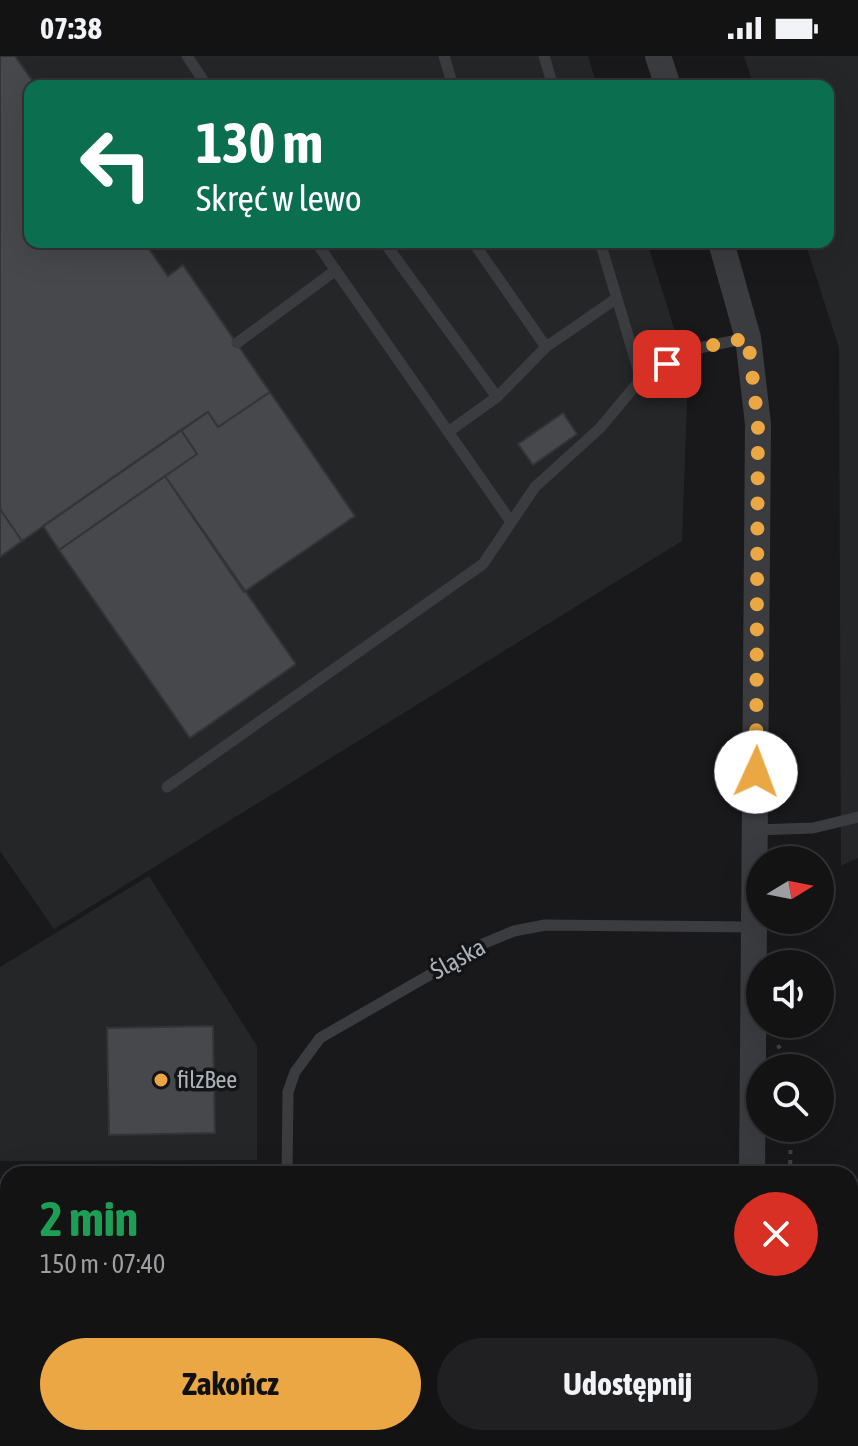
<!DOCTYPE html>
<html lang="pl">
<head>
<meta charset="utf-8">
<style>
  body { margin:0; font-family:"Asap Condensed",sans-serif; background:#202022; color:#f1f3f6; height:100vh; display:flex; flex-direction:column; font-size:30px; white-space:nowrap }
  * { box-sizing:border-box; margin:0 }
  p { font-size:26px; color:#9d9ea0 }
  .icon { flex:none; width:44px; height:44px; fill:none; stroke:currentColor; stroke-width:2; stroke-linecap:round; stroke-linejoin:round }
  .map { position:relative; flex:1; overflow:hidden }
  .side { position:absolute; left:0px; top:1110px; width:858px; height:280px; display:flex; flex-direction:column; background:#131314; border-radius:24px 24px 0 0; box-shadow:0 8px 32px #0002,0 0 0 2px #323234 }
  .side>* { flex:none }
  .hud { position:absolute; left:24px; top:24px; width:810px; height:168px; border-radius:16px; box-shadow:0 8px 32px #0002,0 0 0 2px #323234; background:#0b6e4f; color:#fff; overflow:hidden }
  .needle { width:52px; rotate:80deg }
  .fabs { position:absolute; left:746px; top:790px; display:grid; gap:16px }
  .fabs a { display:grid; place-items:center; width:88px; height:88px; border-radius:50%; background:#131314; box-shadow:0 8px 32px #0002,0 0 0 2px #323234; font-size:40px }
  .pin { position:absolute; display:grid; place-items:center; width:68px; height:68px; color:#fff; margin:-34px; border-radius:16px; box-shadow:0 4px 12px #0006 }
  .me { position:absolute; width:88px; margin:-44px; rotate:2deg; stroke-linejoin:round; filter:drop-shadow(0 0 6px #0008) }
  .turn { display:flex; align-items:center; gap:28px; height:168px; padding:0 40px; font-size:36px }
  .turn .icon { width:104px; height:104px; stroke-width:2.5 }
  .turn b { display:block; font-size:56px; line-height:68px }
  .round { display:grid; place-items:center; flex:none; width:84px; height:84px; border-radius:42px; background:#202022 }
  .overview { display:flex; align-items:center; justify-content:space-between; height:136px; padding:0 40px }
  h1 { font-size:48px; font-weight:700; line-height:60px; color:#1e9e55 }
  .cta { display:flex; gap:16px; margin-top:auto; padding:16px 40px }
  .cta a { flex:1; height:92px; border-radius:48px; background:#eaa743; color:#111; font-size:32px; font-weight:700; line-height:92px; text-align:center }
  .cta a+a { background:#202022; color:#f1f3f6 }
  .status { display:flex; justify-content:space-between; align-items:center; height:56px; padding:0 40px; background:#131314; direction:ltr }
  .status svg { height:22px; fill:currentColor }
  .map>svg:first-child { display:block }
</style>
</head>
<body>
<div class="status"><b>07:38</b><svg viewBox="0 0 49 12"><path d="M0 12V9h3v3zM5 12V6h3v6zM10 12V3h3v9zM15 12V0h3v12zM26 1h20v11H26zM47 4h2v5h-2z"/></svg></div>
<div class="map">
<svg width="858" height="1390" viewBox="0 0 858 1390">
  <rect width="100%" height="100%" fill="#19191b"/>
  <path fill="#252628" d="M 0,0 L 588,0 L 597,30 L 30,30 L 30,186 L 647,186 L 688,317 L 682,485 L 54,873 L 0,795 Z
    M 744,0 L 858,0 L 858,802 L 841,810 L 839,292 L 805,186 L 828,186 L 828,30 L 754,30 Z
    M 149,820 L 257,990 L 257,1104 L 0,1105 L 0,911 Z"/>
  <path fill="#46484b" stroke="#333437" stroke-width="2" d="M 0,0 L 15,0 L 36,30 L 30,30 L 30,186 L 144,186 L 168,220 L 183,209 L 270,336 L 218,371 L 208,356 L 22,485 L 0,453 Z
    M 270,336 L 355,460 L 244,536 L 165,420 L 197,398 L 181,374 L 208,356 L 218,371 Z
    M 563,357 L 577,378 L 533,409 L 518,388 Z
    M 181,374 L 197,398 L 59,494 L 43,470 Z
    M 165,420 L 296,608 L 190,682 L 59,494 Z
    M 0,453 L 22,485 L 0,501 Z
    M 213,970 L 215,1077 L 109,1079 L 107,972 Z"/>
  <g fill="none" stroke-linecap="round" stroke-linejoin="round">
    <path stroke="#414347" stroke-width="4" stroke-dasharray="4 6" stroke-linecap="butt" d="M 778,989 L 789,1012
      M 790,1118 L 791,1072
      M 0,1247 L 8,1251
      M 238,1382 L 250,1390"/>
    <path stroke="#3b3c40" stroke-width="11" d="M 187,0 L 207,30
      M 444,0 L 453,30
      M 544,0 L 553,30
      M 316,186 L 509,463
      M 384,186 L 497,341 L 546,291 L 617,242
      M 473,186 L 546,291
      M 600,186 L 641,323
      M 237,287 L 336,214
      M 448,376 L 497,341
      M 167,731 L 483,508 L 535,431 L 600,372 L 641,323 L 694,293 L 747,282
      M 754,774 L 813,772 L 858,761
      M 287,1118 L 288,1036 L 295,1016 L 320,982 L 485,887 L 514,875 L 545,869 L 753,871
      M 289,1382 L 289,1390"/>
    <path stroke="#3b3c40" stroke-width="26" d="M 658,0 L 668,30
      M 721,186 L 748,282 L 758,368 L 752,1118
      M 750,1382 L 750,1390"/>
  </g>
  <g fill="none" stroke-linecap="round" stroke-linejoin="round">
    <path stroke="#eaa743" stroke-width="14" stroke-dasharray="0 25.2" d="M 667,308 L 694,293 L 748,282 L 758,368 L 756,716"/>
  </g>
  <circle fill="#eaa743" stroke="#141416" stroke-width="3" cx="161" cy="1024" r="8"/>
  <g text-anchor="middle" stroke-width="7" stroke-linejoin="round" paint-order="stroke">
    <g font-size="24" fill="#acb2ba" stroke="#141416">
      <text transform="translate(458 903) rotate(-29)" y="8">Śląska</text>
    </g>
    <g font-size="24" fill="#acb2ba" stroke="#141416" text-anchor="start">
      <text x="177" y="1032">filzBee</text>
    </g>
  </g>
</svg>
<div class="fabs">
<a><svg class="needle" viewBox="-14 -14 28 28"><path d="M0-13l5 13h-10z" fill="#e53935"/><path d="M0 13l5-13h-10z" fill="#9d9ea0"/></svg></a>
<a><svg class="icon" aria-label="sound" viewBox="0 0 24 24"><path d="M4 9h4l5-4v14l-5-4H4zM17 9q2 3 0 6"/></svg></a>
<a><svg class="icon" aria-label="search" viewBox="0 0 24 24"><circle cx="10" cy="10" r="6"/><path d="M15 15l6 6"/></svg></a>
</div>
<div class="pin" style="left:667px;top:308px;background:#d93025"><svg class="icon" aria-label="arrive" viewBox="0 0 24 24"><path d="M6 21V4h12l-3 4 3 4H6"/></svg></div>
<svg class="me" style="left:756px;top:716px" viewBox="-20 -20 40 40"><circle r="19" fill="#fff"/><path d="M0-13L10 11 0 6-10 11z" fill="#eaa743"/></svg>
<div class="hud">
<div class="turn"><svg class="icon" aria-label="left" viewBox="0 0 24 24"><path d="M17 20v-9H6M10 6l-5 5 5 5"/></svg><div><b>130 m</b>Skręć w lewo</div></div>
</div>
<section class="side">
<div class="overview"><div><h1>2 min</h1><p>150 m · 07:40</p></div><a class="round" style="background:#d93025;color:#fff"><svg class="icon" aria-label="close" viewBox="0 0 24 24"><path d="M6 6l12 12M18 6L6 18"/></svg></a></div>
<div class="cta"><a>Zakończ</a><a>Udostępnij</a></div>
</section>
</div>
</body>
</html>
